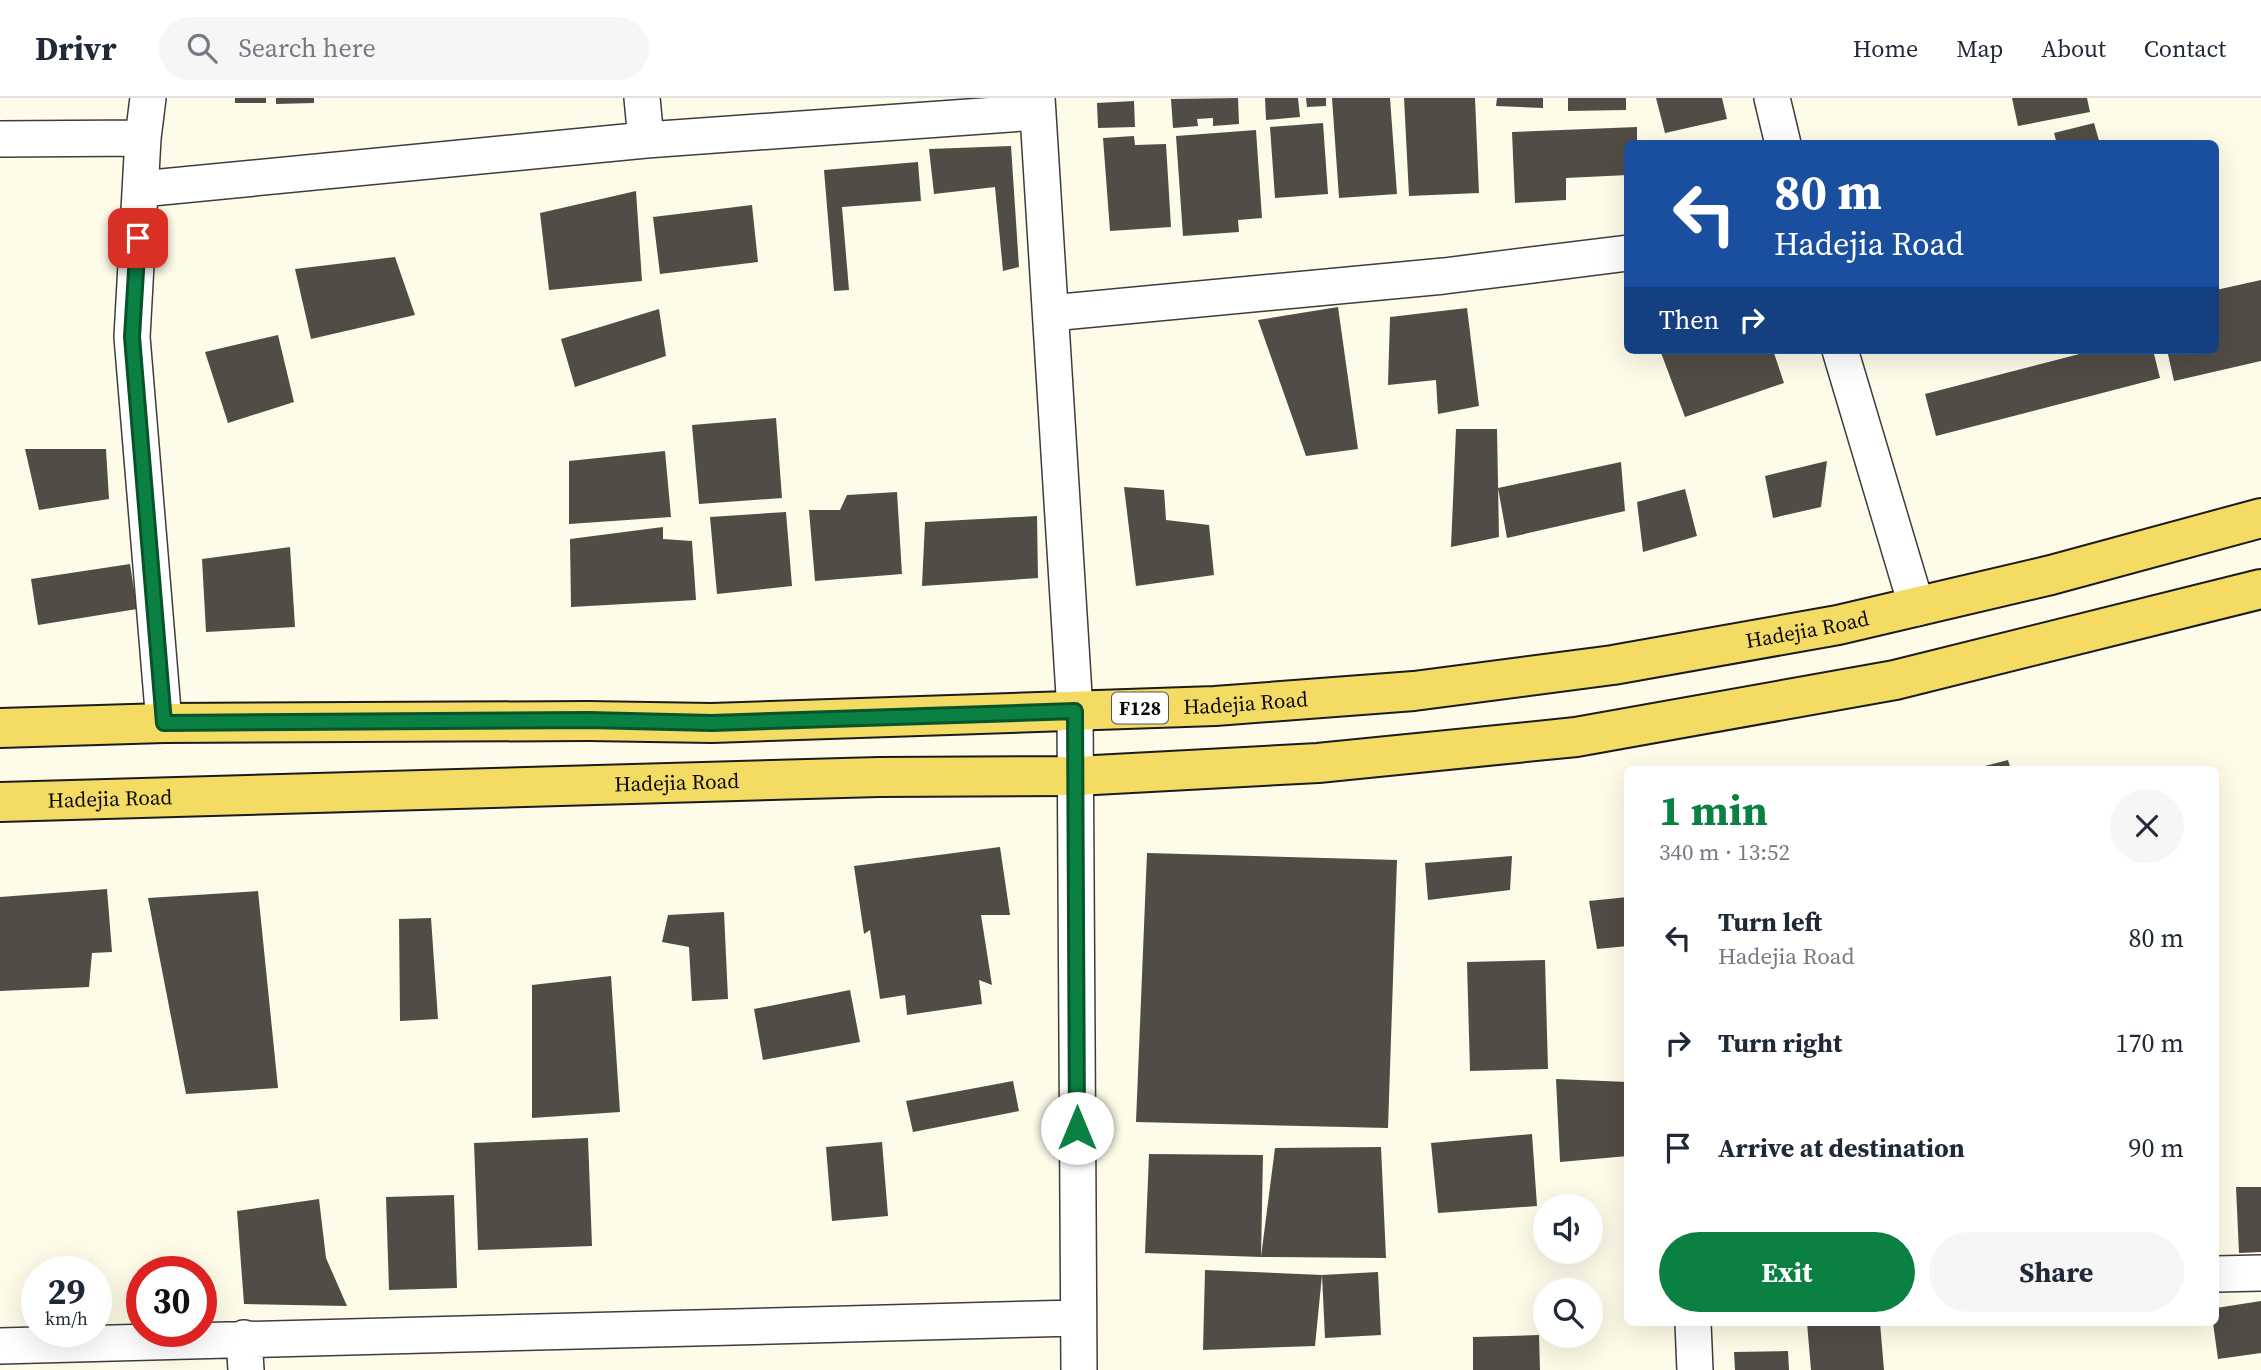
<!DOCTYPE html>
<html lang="en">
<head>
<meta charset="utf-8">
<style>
  body { margin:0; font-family:"Source Serif 4",serif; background:#f6f6f7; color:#1f2937; height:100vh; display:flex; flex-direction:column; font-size:26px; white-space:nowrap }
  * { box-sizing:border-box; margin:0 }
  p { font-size:23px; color:#747a83 }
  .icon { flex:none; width:38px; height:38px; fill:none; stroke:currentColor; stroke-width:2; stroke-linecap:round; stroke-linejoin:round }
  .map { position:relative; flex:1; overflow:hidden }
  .sheet { position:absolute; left:1624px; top:668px; width:595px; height:560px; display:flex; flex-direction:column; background:#fff; border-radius:10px; box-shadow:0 7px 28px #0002 }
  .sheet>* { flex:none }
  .banner { position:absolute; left:1624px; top:42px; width:595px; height:214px; border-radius:10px; box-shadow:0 7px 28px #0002; background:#1a4fa0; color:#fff; overflow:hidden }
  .fabs { position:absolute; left:1533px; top:1096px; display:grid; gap:14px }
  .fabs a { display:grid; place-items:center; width:70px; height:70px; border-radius:50%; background:#fff; box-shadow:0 7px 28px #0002; font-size:35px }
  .speed { position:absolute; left:21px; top:1158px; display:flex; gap:14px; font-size:35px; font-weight:700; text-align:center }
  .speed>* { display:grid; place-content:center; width:91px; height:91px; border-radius:50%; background:#fff; box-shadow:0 7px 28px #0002; line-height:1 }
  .speed small { font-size:18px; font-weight:400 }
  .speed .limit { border:10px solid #d22; background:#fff; color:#111 }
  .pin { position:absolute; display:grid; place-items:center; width:60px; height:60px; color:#fff; margin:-30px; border-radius:14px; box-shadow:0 4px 10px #0006 }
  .me { position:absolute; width:77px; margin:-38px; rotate:0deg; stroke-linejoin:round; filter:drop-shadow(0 0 5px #0008) }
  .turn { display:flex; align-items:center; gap:24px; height:147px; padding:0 35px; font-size:32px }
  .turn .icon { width:91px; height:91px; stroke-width:2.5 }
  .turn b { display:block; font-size:49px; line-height:60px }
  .then { display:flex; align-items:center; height:66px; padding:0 35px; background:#0003; gap:14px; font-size:26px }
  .round { display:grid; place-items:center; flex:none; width:74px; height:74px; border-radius:37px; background:#f6f6f7 }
  .summary { display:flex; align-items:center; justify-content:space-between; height:119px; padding:0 35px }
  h1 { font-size:42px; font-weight:700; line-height:52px; color:#0b8043 }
  .action { display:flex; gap:14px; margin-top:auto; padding:14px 35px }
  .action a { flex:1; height:80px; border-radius:42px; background:#0b8043; color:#fff; font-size:28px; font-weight:700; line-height:80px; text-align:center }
  .action a+a { background:#f6f6f7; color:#1f2937 }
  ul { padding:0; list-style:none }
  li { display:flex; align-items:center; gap:21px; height:105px; padding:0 35px }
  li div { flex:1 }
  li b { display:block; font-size:26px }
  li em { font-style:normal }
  header { display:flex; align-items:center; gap:42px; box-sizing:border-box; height:98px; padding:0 35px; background:#fff; border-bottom:2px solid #e0e1e3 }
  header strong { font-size:33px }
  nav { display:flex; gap:38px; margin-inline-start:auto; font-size:24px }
  .search { width:490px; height:63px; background:#f6f6f7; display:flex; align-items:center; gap:18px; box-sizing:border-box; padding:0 24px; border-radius:38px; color:#747a83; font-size:26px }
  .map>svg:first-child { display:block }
</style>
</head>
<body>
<header>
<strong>Drivr</strong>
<div class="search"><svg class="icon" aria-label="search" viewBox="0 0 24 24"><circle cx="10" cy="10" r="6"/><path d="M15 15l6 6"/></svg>Search here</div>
<nav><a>Home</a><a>Map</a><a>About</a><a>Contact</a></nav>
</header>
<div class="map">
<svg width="2261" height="1272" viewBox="0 0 2261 1272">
  <rect width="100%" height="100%" fill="#fefce8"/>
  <path fill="#524c47" d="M 235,0 L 266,0 L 266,5 L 235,5 Z
    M 276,0 L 314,0 L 314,5 L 276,6 Z
    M 1238,0 L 1239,26 L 1213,28 L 1213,20 L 1197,21 L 1198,28 L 1173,30 L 1171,1 Z
    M 1265,0 L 1298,0 L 1300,19 L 1266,22 Z
    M 1306,0 L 1326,0 L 1326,8 L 1307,9 Z
    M 1332,0 L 1390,0 L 1397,96 L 1339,100 Z
    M 1404,0 L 1475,0 L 1479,95 L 1409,98 Z
    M 1497,0 L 1543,0 L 1543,10 L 1496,8 Z
    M 1568,0 L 1626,0 L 1626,12 L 1568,13 Z
    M 1656,0 L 1722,0 L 1727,21 L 1665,35 Z
    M 2012,0 L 2087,0 L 2090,14 L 2018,28 Z
    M 1134,3 L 1135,29 L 1098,30 L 1097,5 Z
    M 1323,25 L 1328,96 L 1275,100 L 1270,29 Z
    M 2094,25 L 2100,46 L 2057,46 L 2054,35 Z
    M 1637,29 L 1637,46 L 1628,46 L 1628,77 L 1566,80 L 1566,102 L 1515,105 L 1512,34 Z
    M 1256,32 L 1262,120 L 1238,122 L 1239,134 L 1183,138 L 1176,38 Z
    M 1134,38 L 1135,47 L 1166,46 L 1171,129 L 1110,133 L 1103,40 Z
    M 1011,48 L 1019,169 L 1003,173 L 995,89 L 934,96 L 929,51 Z
    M 918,64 L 921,103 L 842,109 L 849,192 L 834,193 L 824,72 Z
    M 636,93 L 642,183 L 549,192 L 540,115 Z
    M 752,107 L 758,164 L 660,176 L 653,119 Z
    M 395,159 L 415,217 L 311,241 L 295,171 Z
    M 2261,182 L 2261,263 L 2174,283 L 2167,252 L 2216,252 L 2216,192 Z
    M 1338,209 L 1358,351 L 1306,358 L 1258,222 Z
    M 1467,210 L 1479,308 L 1438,316 L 1436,282 L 1388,287 L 1390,219 Z
    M 659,211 L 666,258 L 575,289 L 561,241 Z
    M 278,237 L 294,304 L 228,325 L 205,254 Z
    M 1660,252 L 1773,252 L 1784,285 L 1685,319 Z
    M 2095,252 L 2153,252 L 2160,280 L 1936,338 L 1925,296 Z
    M 776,320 L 782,400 L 699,406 L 692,327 Z
    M 1456,331 L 1497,331 L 1499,439 L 1451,449 Z
    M 25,351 L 106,351 L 109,401 L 39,412 Z
    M 665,353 L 671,419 L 569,426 L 569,363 Z
    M 1827,363 L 1821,409 L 1773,420 L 1765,378 Z
    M 1621,364 L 1625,413 L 1507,440 L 1498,390 Z
    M 1124,389 L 1164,392 L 1166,422 L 1209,427 L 1214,477 L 1136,488 Z
    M 1685,391 L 1697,438 L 1643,454 L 1637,404 Z
    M 897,394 L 902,476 L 815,483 L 809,412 L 840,412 L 847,397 Z
    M 786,414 L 792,488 L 717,496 L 710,419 Z
    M 1037,418 L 1038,480 L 922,488 L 925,424 Z
    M 663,429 L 663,441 L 692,443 L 696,502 L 571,509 L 570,441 Z
    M 290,449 L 295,529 L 206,534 L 202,461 Z
    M 130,466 L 137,511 L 38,527 L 31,481 Z
    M 2008,662 L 2011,672 L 1973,672 L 1973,671 Z
    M 1000,749 L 1010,817 L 981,817 L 992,887 L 979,882 L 982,906 L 907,917 L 905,897 L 880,901 L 870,832 L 864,836 L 854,768 Z
    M 1147,755 L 1397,762 L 1388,1030 L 1136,1024 Z
    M 1512,758 L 1510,792 L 1428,802 L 1425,765 Z
    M 107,791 L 112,854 L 92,855 L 89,889 L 0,893 L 0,799 Z
    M 258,793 L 278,990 L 186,996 L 148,800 Z
    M 1628,799 L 1628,848 L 1597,851 L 1589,803 Z
    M 724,814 L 728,901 L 692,903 L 689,849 L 662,844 L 668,817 Z
    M 431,820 L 438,921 L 400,923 L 399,821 Z
    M 1545,862 L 1548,971 L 1470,973 L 1467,864 Z
    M 611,878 L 620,1014 L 532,1020 L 532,887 Z
    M 850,892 L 860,944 L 763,962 L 754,911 Z
    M 1556,981 L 1628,984 L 1628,1058 L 1560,1064 Z
    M 1013,983 L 1019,1013 L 913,1034 L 906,1003 Z
    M 1532,1036 L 1537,1108 L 1438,1115 L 1431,1045 Z
    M 588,1040 L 592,1148 L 478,1152 L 474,1045 Z
    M 882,1044 L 888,1118 L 832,1123 L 826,1049 Z
    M 1381,1049 L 1386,1160 L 1261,1159 L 1275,1050 Z
    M 1149,1056 L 1263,1057 L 1261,1159 L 1145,1155 Z
    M 2236,1089 L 2261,1089 L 2261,1154 L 2239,1155 Z
    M 454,1097 L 457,1190 L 389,1192 L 386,1099 Z
    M 319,1101 L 326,1160 L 347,1208 L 244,1206 L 237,1113 Z
    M 1205,1172 L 1322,1177 L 1315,1248 L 1203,1252 Z
    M 1378,1174 L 1381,1237 L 1325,1240 L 1322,1177 Z
    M 2261,1203 L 2261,1255 L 2218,1261 L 2213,1225 L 2216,1225 L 2216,1210 Z
    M 1807,1225 L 1880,1225 L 1884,1272 L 1811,1272 Z
    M 1539,1237 L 1540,1272 L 1473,1272 L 1473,1239 Z
    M 1788,1253 L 1789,1272 L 1735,1272 L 1734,1254 Z"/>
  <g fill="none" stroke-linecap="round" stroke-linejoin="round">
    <defs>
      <path id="street" d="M 148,0 L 143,40 L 132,239 L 164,625
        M 642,0 L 646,42
        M 1037,0 L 1075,613 L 1079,1272
        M 1772,0 L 1783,46
        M 0,41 L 143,40
        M 141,91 L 646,42 L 1038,14
        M 1051,215 L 1444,178 L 1628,155
        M 1840,252 L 1917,510
        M 2216,1176 L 2261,1175
        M 1693,1225 L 1695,1272
        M 244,1240 L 246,1272
        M 0,1248 L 1077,1220"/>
      <g id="primary">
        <path id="s1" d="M 0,630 L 164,625 L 588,623 L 712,625 L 1215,608 L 1414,593 L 1613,567 L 1838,527 L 2051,477 L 2261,420"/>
        <path id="s2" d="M 0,704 L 879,679 L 1076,678 L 1318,665 L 1576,639 L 1895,582 L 2261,491"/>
      </g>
    </defs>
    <use href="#street" stroke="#3d3d3d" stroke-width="38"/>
    <use href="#primary" stroke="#1b1b1b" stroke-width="42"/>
    <use href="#street" stroke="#fff" stroke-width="35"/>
    <use href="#primary" stroke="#f3db64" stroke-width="38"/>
  </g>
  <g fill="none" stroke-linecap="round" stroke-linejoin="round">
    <defs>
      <path id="route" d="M 138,140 L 132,239 L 164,625 L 588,622 L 712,625 L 1075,613 L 1077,1030"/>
    </defs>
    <use href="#route" stroke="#07532c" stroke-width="18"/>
    <use href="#route" stroke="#0b8043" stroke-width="12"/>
  </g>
  <g text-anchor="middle" stroke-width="7" stroke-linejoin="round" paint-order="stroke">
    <rect fill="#fff" stroke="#545454" stroke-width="2" x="1112" y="594.5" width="56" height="31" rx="5"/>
    <g font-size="19" font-weight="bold" fill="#0a0a0a">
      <text x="1140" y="617">F128</text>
    </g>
    <g font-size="21" fill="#0a0a0a" stroke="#fff">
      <text dy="7" stroke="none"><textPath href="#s1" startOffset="1813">Hadejia Road</textPath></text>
      <text dy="7" stroke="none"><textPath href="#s1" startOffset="1246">Hadejia Road</textPath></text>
      <text dy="7" stroke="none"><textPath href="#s2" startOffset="677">Hadejia Road</textPath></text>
      <text dy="7" stroke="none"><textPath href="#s2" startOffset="110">Hadejia Road</textPath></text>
    </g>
  </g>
</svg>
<div class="fabs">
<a><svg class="icon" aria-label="sound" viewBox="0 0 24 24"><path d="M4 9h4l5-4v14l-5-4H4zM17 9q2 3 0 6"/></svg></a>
<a><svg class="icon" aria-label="search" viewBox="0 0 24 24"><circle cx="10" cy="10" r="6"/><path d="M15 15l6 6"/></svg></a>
</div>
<div class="speed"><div>29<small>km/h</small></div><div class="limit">30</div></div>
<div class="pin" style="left:138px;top:140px;background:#d93025"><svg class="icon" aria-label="arrive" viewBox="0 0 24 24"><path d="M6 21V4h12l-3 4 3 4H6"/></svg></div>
<svg class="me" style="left:1077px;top:1030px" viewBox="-20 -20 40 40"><circle r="19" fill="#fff"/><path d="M0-13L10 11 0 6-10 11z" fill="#0b8043"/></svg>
<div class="banner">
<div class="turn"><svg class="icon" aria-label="left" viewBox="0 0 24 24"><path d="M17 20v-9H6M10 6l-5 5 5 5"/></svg><div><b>80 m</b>Hadejia Road</div></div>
<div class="then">Then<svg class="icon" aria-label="right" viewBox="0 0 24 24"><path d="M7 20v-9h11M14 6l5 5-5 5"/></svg></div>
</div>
<section class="sheet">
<div class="summary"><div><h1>1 min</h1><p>340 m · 13:52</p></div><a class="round"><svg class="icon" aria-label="close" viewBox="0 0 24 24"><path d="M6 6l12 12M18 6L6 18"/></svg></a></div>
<ul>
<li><svg class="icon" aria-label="left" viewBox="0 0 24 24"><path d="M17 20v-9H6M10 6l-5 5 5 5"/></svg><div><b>Turn left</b><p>Hadejia Road</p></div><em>80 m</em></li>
<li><svg class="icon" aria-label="right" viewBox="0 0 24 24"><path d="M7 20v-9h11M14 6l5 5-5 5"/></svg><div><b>Turn right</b></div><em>170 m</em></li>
<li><svg class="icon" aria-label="arrive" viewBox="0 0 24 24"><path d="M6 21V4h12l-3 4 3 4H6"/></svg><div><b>Arrive at destination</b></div><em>90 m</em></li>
</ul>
<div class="action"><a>Exit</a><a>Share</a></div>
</section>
</div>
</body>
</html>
